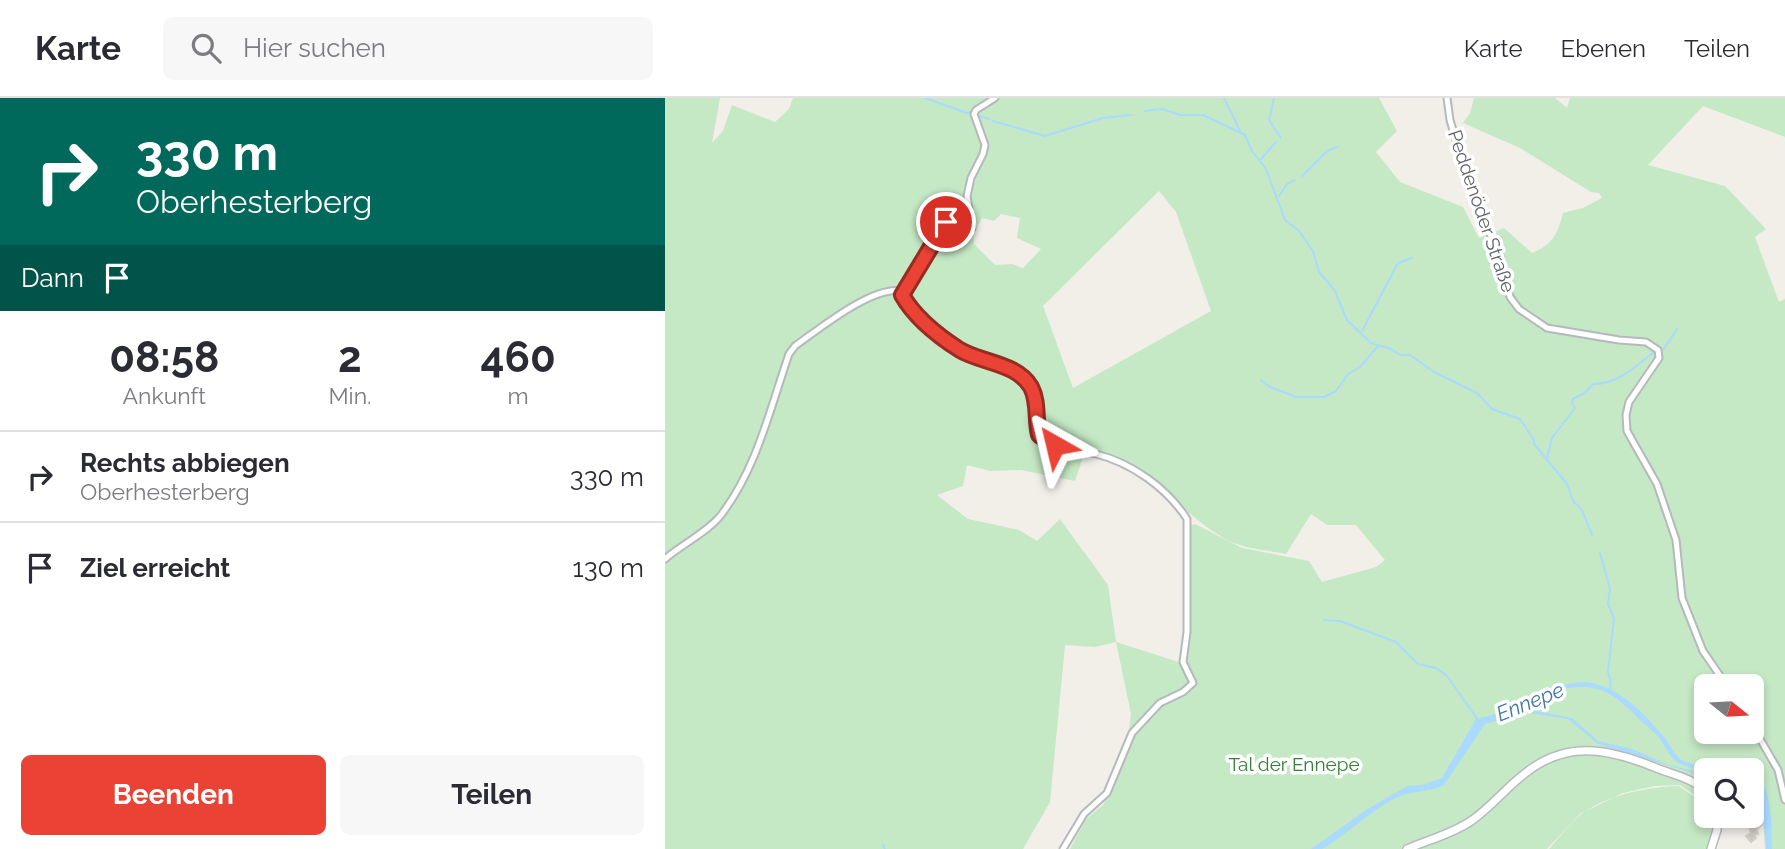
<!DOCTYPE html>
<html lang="de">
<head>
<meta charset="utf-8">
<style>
  body { margin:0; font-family:Raleway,sans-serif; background:#f7f7f7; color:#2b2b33; height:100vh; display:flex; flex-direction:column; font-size:26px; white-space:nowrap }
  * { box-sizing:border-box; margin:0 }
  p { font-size:23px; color:#7c7c81 }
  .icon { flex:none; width:38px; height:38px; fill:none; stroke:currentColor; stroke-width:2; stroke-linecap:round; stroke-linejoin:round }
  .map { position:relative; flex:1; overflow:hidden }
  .sheet { display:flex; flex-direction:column; background:#fff; width:665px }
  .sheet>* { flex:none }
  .guide { background:#00695c; color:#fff; overflow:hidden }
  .needle { width:46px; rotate:108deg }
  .buttons { position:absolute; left:1029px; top:576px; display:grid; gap:14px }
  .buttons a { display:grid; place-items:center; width:70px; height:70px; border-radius:10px; background:#fff; box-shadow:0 4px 10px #0003; font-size:35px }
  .pin { position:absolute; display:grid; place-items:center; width:60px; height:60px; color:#fff; margin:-30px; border:4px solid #fff; border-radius:50%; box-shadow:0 2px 7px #0007 }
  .me { position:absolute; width:77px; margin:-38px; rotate:323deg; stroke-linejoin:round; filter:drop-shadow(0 0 5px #0008) }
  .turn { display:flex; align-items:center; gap:24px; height:147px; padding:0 21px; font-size:32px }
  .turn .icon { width:91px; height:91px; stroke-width:2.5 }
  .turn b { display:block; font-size:49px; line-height:60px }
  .then { display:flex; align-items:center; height:66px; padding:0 21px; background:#0003; gap:14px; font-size:26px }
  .eta { display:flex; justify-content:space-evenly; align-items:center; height:119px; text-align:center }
  .eta b { font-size:42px; font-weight:700; line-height:49px }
  .cta { display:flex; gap:14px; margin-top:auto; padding:14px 21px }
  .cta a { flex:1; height:80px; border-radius:10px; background:#ea4335; color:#fff; font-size:28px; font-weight:700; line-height:80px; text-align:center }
  .cta a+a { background:#f7f7f7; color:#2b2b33 }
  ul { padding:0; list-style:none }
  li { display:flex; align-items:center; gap:21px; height:91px; padding:0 21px; border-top:2px solid #e1e1e2 }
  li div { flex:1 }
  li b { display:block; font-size:26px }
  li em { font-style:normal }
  header { display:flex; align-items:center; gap:42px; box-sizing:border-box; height:98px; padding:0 35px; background:#fff; border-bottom:2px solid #e1e1e2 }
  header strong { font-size:33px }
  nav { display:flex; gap:38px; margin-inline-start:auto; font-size:24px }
  .search { width:490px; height:63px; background:#f7f7f7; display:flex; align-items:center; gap:18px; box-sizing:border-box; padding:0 24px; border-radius:10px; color:#7c7c81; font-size:26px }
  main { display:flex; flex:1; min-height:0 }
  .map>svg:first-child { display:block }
</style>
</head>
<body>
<header>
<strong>Karte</strong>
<div class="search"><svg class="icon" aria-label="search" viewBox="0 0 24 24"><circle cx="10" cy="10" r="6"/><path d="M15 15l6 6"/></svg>Hier suchen</div>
<nav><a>Karte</a><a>Ebenen</a><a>Teilen</a></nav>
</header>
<main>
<section class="sheet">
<div class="guide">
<div class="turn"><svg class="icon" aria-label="right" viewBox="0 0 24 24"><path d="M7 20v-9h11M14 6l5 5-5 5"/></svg><div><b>330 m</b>Oberhesterberg</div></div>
<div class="then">Dann<svg class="icon" aria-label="arrive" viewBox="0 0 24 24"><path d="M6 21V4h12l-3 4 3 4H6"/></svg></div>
</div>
<div class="eta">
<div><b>08:58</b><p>Ankunft</p></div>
<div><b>2</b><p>Min.</p></div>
<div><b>460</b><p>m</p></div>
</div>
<ul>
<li><svg class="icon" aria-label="right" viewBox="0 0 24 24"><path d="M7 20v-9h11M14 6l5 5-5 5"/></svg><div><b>Rechts abbiegen</b><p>Oberhesterberg</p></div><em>330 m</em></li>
<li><svg class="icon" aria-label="arrive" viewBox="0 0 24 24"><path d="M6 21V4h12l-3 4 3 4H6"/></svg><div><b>Ziel erreicht</b></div><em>130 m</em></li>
</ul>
<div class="cta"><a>Beenden</a><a>Teilen</a></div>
</section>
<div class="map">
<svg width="1120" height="751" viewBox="0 0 1120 751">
  <rect width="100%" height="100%" fill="#f1efe8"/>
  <path fill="#c5e8c5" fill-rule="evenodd" d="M 0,0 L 55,0 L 47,45 L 58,33 L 67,7 L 110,24 L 124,11 L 128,0 L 327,0 C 321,3 313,6 310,12 C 304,24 316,31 318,42 C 321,63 299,78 300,99 C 301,109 307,116 304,126 L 285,122 L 276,126 L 234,199 L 247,215 L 296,253 L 333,267 L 357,280 L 366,291 L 373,338 L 390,351 L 419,356 L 410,383 L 356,372 L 326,373 L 302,367 L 298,388 L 272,397 L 303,421 L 354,432 L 372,443 L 395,421 L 443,487 L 451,544 L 520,566 L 523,533 L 522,478 L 525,428 L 530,426 L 577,450 L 644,463 L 657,484 L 711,469 L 720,462 L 691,427 L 662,427 L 646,416 L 621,456 C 602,452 581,451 564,443 C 522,421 495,380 452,361 C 427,350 398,352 376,336 C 369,317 375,295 359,280 C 343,264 318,262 299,253 C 282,245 239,212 239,193 L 278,129 L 284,128 L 308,136 L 309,146 L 330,167 L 347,166 L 358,170 L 376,151 L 352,140 L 355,120 L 336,116 L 329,123 L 317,120 L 312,129 L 305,96 L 320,57 L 321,40 L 311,18 L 317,9 L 335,0 L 714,0 L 732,33 L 711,54 L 735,84 L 798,109 L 814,140 L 839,130 L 867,155 C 887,147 893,136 898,115 L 918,110 L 937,100 L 934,95 L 926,94 L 855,50 L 798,25 L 805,15 L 809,0 L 890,0 L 902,10 L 905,0 L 1120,0 L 1120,39 L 1038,8 L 983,67 L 1060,88 L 1101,131 L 1090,139 L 1114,204 L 1120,201 L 1120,751 L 1100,751 L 1096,693 L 1087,682 L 1087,672 L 1041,672 L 1041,682 L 997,669 L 971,658 L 930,649 L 907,651 L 869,666 L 805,722 L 744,751 L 405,751 L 421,721 L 438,707 L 446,693 L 461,655 L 466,616 L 451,544 L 430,549 L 400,547 L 385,704 L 358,751 L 0,751 ZM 494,93 L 511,114 L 546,213 L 408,290 L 378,208 ZM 1041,588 L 1087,588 L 1087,634 L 1041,634 Z
    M 941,655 L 1019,681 L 1041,697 L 1041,705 L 1015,687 L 989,688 L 958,695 L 915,716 L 882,751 L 754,751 L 794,734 L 865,674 L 893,659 Z
    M 1014,688 L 1041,707 L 1041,718 L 1046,718 L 1049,731 L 1044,751 L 884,751 C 894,740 903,728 914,718 C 940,697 982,689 1014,688 Z"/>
  <path fill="#aadaff" d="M 916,584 C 951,585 977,613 999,639 C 1004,645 1009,656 1015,661 C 1029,671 1066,667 1084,672 C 1062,672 1036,675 1015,666 C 1006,661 1001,650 995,641 C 990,634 982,629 976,623 C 952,598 934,583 897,591 C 883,594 869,596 862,611 L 907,620 L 933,643 L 967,651 L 1004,667 L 1041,676 L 1041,679 L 933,646 L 903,621 L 859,614 L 820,626 L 779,687 C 767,694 746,692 731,700 C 704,714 682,736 657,751 L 646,751 L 701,712 L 742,688 L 758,687 L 777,680 L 811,621 L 838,614 L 870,594 L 888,588 Z
    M 1087,673 C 1107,682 1107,731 1107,751 L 1101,751 L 1096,694 L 1087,682 Z"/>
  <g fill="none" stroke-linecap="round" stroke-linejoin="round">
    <path stroke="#aadaff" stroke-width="2" d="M 260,0 L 302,15 L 308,13
      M 559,0 L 575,33
      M 609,0 L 604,22 L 616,40
      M 480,13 L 497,11 L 515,17 L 538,17 L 580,37 L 587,53 L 601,71 L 620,122 L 634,133 L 648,153 L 654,174 L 670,193 L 682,222 L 706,245 L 726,251 L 735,257 L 745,257 L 769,274 L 812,295 L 827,311 L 855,321 L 869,342 L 869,346 L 902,386 L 908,403 L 917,412 L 927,437
      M 315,18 L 324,21
      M 328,23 L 380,38 L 438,20 L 466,17
      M 596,61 L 611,44
      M 637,78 L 662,53 L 672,49
      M 614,98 L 622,86 L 630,82
      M 697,233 L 733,165 L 747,160
      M 998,252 L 1012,231
      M 596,282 L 605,289 L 631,299 L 659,299 L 671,293 L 683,276 L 695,269 L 713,248
      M 882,361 L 887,340 L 910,310 L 907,306 L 908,301 L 920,295 L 928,286 C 951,287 972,268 989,254
      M 935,455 L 945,491 L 943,506 L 949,520 L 943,574 L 946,584 L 945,592
      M 658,522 L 675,523 L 731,544 L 753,566 L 771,570 L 782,578 L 813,622
      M 218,747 L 220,751"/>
  </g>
  <path fill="#cccac5" stroke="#d6d1c6" stroke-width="2" d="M 1092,709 L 1097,727 L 1092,731 L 1093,736 L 1089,737 L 1091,740 L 1086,744 L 1081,738 L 1086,735 L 1081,718 L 1087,718 L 1087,710 Z"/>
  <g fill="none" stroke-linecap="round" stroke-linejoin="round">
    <defs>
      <path id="street" d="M 782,0 L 785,22 L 810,106 L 834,154 L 845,199 L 854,211 L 882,230 L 954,242 L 981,244 L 993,252 L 994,260 L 964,304 L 961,317 L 962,333 L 992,386 L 1011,442 L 1017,500 L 1038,553 L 1062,588
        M 237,193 C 237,212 280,243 296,252 C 316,263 343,264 359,281 C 374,297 369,318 374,337 C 391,350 411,351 431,356 C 467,365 502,390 522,421 L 522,534 L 518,564 L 528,585 L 518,594 L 495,605 L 467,635 L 442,695 L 419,716 L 398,751
        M 237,193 L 277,127 L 287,125 L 307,130 L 302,98 L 306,80 L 318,56 L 320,47 L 309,16 L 311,12 L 330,0
        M 0,461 C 16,447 44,433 56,417 C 92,370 105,311 124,256 L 130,248 C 154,231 208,187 237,193
        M 1087,627 L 1113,672 L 1120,702"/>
      <path id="secondary" d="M 742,751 C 763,742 787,736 806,723 C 825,710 840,691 858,677 C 900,642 942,650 989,669 C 1007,677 1027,679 1041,694
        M 1046,751 L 1052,732 L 1052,718"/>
    </defs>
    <use href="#street" stroke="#b5b8bc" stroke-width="9"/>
    <use href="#secondary" stroke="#b6babf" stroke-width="10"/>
    <use href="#street" stroke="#fff" stroke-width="5"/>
    <use href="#secondary" stroke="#fff" stroke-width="7"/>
  </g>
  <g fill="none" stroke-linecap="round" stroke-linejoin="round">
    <defs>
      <path id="route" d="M 281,124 L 237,197 C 250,220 273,238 295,252 C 317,265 352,265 366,289 C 374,304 370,322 374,337 L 390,347"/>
    </defs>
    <use href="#route" stroke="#982c22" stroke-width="18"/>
    <use href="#route" stroke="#ea4335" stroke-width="12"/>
  </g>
  <g text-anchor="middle" stroke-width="7" stroke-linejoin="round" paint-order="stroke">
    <g font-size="19" fill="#5f6368" stroke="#fff">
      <text transform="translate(817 113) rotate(71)" y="7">Peddenöder Straße</text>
    </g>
    <g font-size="19" fill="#348238" stroke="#fff">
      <text x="629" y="673">Tal der Ennepe</text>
    </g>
    <g font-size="21" font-style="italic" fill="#4174aa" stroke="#fff">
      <text transform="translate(865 604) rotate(-22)" y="7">Ennepe</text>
    </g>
  </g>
</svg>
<div class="buttons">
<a><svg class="needle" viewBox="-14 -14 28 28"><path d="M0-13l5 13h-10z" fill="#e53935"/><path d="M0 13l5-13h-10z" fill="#7c7c81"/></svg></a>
<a><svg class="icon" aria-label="search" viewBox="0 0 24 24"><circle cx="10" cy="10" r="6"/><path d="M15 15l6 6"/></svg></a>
</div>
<div class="pin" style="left:281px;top:124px;background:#d93025"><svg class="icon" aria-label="arrive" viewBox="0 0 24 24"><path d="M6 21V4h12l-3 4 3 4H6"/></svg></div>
<svg class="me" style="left:390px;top:347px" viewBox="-20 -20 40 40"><path d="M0-17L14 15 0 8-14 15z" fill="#ea4335" stroke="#fff" stroke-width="4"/></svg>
</div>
</main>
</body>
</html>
